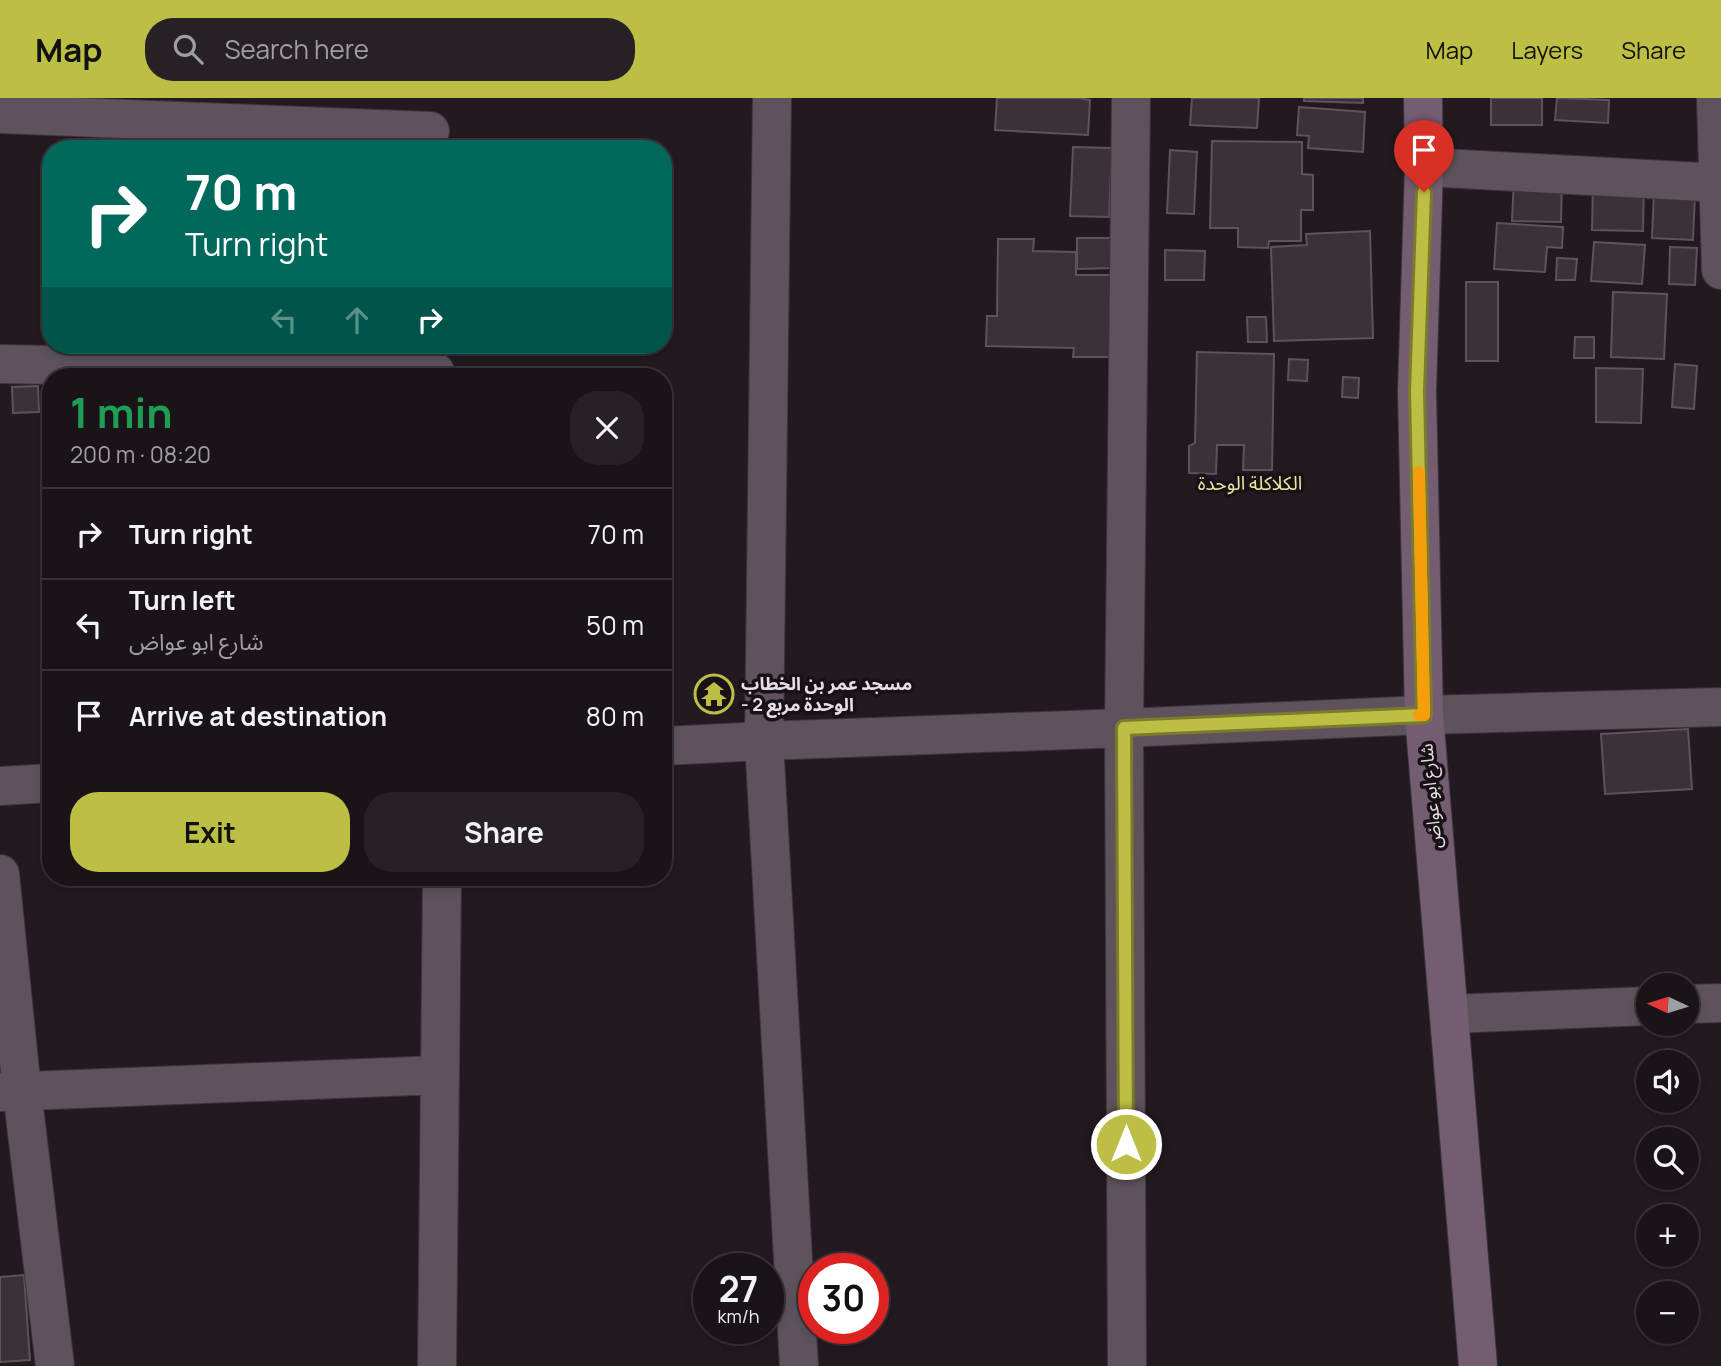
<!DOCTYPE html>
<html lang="en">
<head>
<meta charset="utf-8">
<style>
  body { margin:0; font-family:Manrope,"Noto Sans Arabic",sans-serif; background:#272126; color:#f1f3f6; height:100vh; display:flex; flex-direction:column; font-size:26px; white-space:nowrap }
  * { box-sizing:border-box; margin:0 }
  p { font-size:23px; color:#9f9ea2 }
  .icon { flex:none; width:38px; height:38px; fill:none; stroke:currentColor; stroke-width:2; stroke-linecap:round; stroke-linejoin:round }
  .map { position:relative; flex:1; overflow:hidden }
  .side { position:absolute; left:42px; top:270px; width:630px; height:518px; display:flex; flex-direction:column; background:#1a1419; border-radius:28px; box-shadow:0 4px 10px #0003,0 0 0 2px #383338 }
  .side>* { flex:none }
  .top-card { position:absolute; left:42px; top:42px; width:630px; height:214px; border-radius:28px; box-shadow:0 4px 10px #0003,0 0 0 2px #383338; background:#00695c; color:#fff; overflow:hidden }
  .needle { width:46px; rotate:274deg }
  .controls { position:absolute; left:1636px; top:875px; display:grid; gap:14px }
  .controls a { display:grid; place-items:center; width:63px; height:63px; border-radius:50%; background:#1a1419; box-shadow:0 4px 10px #0003,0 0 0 2px #383338; font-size:35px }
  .speed { position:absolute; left:693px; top:1155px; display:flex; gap:14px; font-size:35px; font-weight:700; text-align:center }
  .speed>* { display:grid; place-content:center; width:91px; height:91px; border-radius:50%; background:#1a1419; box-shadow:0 4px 10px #0003,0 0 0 2px #383338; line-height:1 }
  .speed small { font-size:18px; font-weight:400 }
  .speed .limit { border:10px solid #d22; background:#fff; color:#111 }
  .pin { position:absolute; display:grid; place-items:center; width:60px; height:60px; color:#fff; margin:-72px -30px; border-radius:50% 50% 50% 0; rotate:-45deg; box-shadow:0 0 7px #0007 }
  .pin .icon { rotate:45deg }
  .me { position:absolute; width:77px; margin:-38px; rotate:0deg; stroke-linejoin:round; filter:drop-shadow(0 0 5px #0008) }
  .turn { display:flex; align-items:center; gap:24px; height:147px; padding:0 28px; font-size:32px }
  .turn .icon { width:91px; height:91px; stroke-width:2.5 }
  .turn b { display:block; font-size:49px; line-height:60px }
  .lanes { display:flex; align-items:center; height:66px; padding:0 28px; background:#0003; justify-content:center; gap:35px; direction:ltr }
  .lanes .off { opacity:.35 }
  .round { display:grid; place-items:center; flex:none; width:74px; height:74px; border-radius:28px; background:#272126 }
  .overview { display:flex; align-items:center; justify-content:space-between; height:119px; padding:0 28px }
  h1 { font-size:42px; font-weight:700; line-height:52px; color:#1e9e55 }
  .action { display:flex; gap:14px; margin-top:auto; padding:14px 28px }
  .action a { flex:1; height:80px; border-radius:28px; background:#bcbf44; color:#111; font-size:28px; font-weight:700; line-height:80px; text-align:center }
  .action a+a { background:#272126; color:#f1f3f6 }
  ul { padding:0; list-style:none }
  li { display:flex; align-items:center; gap:21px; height:91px; padding:0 28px; border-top:2px solid #383338 }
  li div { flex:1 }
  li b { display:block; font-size:26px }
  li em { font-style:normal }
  header { display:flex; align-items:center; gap:42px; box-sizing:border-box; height:98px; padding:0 35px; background:#bcbf44; color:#111 }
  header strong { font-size:33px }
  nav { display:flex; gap:38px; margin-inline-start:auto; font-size:24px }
  .search { width:490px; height:63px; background:#272126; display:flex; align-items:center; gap:18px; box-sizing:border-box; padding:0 24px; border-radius:28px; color:#9f9ea2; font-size:26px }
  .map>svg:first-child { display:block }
</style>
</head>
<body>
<header>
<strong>Map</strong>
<div class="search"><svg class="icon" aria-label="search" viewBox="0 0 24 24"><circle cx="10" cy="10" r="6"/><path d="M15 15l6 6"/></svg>Search here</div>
<nav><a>Map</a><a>Layers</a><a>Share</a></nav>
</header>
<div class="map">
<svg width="1721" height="1268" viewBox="0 0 1721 1268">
  <rect width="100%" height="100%" fill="#231a21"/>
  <path fill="#3b3139" stroke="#5d535b" stroke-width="2" d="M 997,0 L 1079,0 L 1090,2 L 1088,37 L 995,32 Z
    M 1192,0 L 1259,0 L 1257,30 L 1190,27 Z
    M 1304,0 L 1363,0 L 1363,5 L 1304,3 Z
    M 1491,0 L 1542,0 L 1542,27 L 1491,27 Z
    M 1557,0 L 1609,2 L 1608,25 L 1555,22 Z
    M 1299,9 L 1365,14 L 1363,54 L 1308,50 L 1309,38 L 1297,37 Z
    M 1212,43 L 1302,44 L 1302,76 L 1313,77 L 1313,112 L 1301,112 L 1301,143 L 1269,143 L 1268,150 L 1238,149 L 1238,130 L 1210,130 Z
    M 1073,49 L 1112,50 L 1109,119 L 1070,118 Z
    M 1170,52 L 1197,54 L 1194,116 L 1167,115 Z
    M 1514,78 L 1562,80 L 1561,124 L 1512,123 Z
    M 1593,82 L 1644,83 L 1643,133 L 1592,132 Z
    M 1654,93 L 1695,95 L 1693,142 L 1652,140 Z
    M 1497,125 L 1563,129 L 1562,150 L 1547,149 L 1545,174 L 1494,171 Z
    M 1370,133 L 1373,240 L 1274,243 L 1271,149 L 1307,147 L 1306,136 Z
    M 1077,140 L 1114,140 L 1114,170 L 1077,171 Z
    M 998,141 L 1034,141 L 1033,153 L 1076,154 L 1076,177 L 1116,177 L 1111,259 L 1073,259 L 1074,250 L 986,248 L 987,218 L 997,218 Z
    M 1594,144 L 1645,147 L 1642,186 L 1591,183 Z
    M 1670,149 L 1697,150 L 1695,187 L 1669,186 Z
    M 1165,152 L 1205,153 L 1204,182 L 1165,182 Z
    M 1557,160 L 1577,161 L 1575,182 L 1556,182 Z
    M 1466,184 L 1498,184 L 1498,263 L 1466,263 Z
    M 1613,194 L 1667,196 L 1664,261 L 1611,259 Z
    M 1247,219 L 1266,219 L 1267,244 L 1248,244 Z
    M 1575,239 L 1594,239 L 1594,260 L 1574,260 Z
    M 1197,254 L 1274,256 L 1272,372 L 1243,372 L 1244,347 L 1217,347 L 1216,376 L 1189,375 L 1189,348 L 1195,345 Z
    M 1289,261 L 1308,262 L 1307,283 L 1288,282 Z
    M 1675,266 L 1697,268 L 1694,311 L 1672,309 Z
    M 1596,270 L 1643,271 L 1641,325 L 1596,324 Z
    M 1343,279 L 1359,280 L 1358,300 L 1342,299 Z
    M 38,288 L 39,314 L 13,315 L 12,289 Z
    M 45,553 L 51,553 L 51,616 L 49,616 Z
    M 1688,631 L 1692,691 L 1605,696 L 1601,636 Z
    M 24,1177 L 30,1262 L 0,1264 L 0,1179 Z"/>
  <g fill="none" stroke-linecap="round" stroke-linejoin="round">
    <defs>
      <path id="street" d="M 772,0 L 764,643 L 799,1268
        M 1716,0 L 1721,172
        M 0,16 L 430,33
        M 1424,69 L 1721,85
        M 0,266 L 435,274
        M 663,648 L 764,643 L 1124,630 L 1424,617 L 1721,609
        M 0,688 L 51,685
        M 0,776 L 22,993 L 55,1268
        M 1687,906 L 1721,905
        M 1449,916 L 1648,908
        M 0,994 L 440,977
        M 437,1268 L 442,779
        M 1127,1268 L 1124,630 L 1131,0"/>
      <path id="secondary" d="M 1423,0 L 1424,69 L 1417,293 L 1424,617 L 1478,1268"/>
    </defs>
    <use href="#street" stroke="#3c353b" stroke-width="40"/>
    <use href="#secondary" stroke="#3c353b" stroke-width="40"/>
    <use href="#street" stroke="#5e535c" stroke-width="38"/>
    <use href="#secondary" stroke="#755d71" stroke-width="38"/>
  </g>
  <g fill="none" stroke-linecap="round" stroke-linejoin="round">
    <defs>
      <path id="route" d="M 1126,1046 L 1124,630 L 1424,617 L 1417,293 L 1424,94"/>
    </defs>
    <use href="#route" stroke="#7a7c2c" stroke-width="18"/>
    <use href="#route" stroke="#bcbf44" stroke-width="12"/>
    <path stroke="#f59e0b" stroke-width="12" d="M 1419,617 L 1424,617 L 1419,374"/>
  </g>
  <defs>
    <symbol id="temple-ring" viewBox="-11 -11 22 22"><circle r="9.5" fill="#191118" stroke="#bcbf44" stroke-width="1.5"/><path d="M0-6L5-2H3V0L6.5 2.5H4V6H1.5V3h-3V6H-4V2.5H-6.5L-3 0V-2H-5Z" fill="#bcbf44"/></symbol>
  </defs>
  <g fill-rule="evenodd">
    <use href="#temple-ring" x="692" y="574" width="44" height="44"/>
  </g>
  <g text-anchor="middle" stroke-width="7" stroke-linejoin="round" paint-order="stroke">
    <g font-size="18" font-weight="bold" fill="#e6e0e5" stroke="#191118" text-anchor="start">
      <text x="741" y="592">مسجد عمر بن الخطاب<tspan x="741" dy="21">- الوحدة مربع 2</tspan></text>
    </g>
    <g font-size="18" fill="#e6e0e5" stroke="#191118">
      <text transform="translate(1431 698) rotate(-95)" y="6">شارع ابو عواض</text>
    </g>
    <g font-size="19" fill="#e6ea9c" stroke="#191118">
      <text x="1250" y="392">الكلاكلة الوحدة</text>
    </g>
  </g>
</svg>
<div class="controls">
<a><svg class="needle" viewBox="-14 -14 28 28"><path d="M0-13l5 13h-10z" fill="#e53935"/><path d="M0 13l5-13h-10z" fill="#9f9ea2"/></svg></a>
<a><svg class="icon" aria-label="sound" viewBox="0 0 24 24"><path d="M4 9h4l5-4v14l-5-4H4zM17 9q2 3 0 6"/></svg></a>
<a><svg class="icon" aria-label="search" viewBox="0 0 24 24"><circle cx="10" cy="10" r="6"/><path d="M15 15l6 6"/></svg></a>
<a>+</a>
<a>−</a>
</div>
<div class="speed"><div>27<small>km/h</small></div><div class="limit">30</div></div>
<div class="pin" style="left:1424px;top:94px;background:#d93025"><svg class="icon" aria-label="arrive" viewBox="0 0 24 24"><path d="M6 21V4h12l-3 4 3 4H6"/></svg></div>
<svg class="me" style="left:1126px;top:1046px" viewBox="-20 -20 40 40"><circle r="17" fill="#bcbf44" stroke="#fff" stroke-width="3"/><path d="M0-11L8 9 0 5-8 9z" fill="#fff"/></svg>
<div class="top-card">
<div class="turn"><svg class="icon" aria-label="right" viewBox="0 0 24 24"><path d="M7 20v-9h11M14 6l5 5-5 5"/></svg><div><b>70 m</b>Turn right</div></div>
<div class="lanes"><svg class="icon off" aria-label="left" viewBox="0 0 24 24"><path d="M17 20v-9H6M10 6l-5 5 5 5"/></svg><svg class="icon off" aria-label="ahead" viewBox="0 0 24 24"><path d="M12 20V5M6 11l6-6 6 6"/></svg><svg class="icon" aria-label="right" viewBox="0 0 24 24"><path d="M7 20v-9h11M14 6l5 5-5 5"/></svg></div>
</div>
<section class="side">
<div class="overview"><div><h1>1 min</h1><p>200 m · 08:20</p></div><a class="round"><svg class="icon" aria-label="close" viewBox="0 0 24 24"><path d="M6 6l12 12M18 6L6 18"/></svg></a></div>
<ul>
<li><svg class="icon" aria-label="right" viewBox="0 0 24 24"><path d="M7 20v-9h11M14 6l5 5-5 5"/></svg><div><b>Turn right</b></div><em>70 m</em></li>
<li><svg class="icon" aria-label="left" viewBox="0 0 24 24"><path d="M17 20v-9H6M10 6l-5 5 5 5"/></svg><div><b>Turn left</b><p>شارع ابو عواض</p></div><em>50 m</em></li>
<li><svg class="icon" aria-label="arrive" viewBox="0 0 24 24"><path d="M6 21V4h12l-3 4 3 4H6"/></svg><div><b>Arrive at destination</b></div><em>80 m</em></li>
</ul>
<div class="action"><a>Exit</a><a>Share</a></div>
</section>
</div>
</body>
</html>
